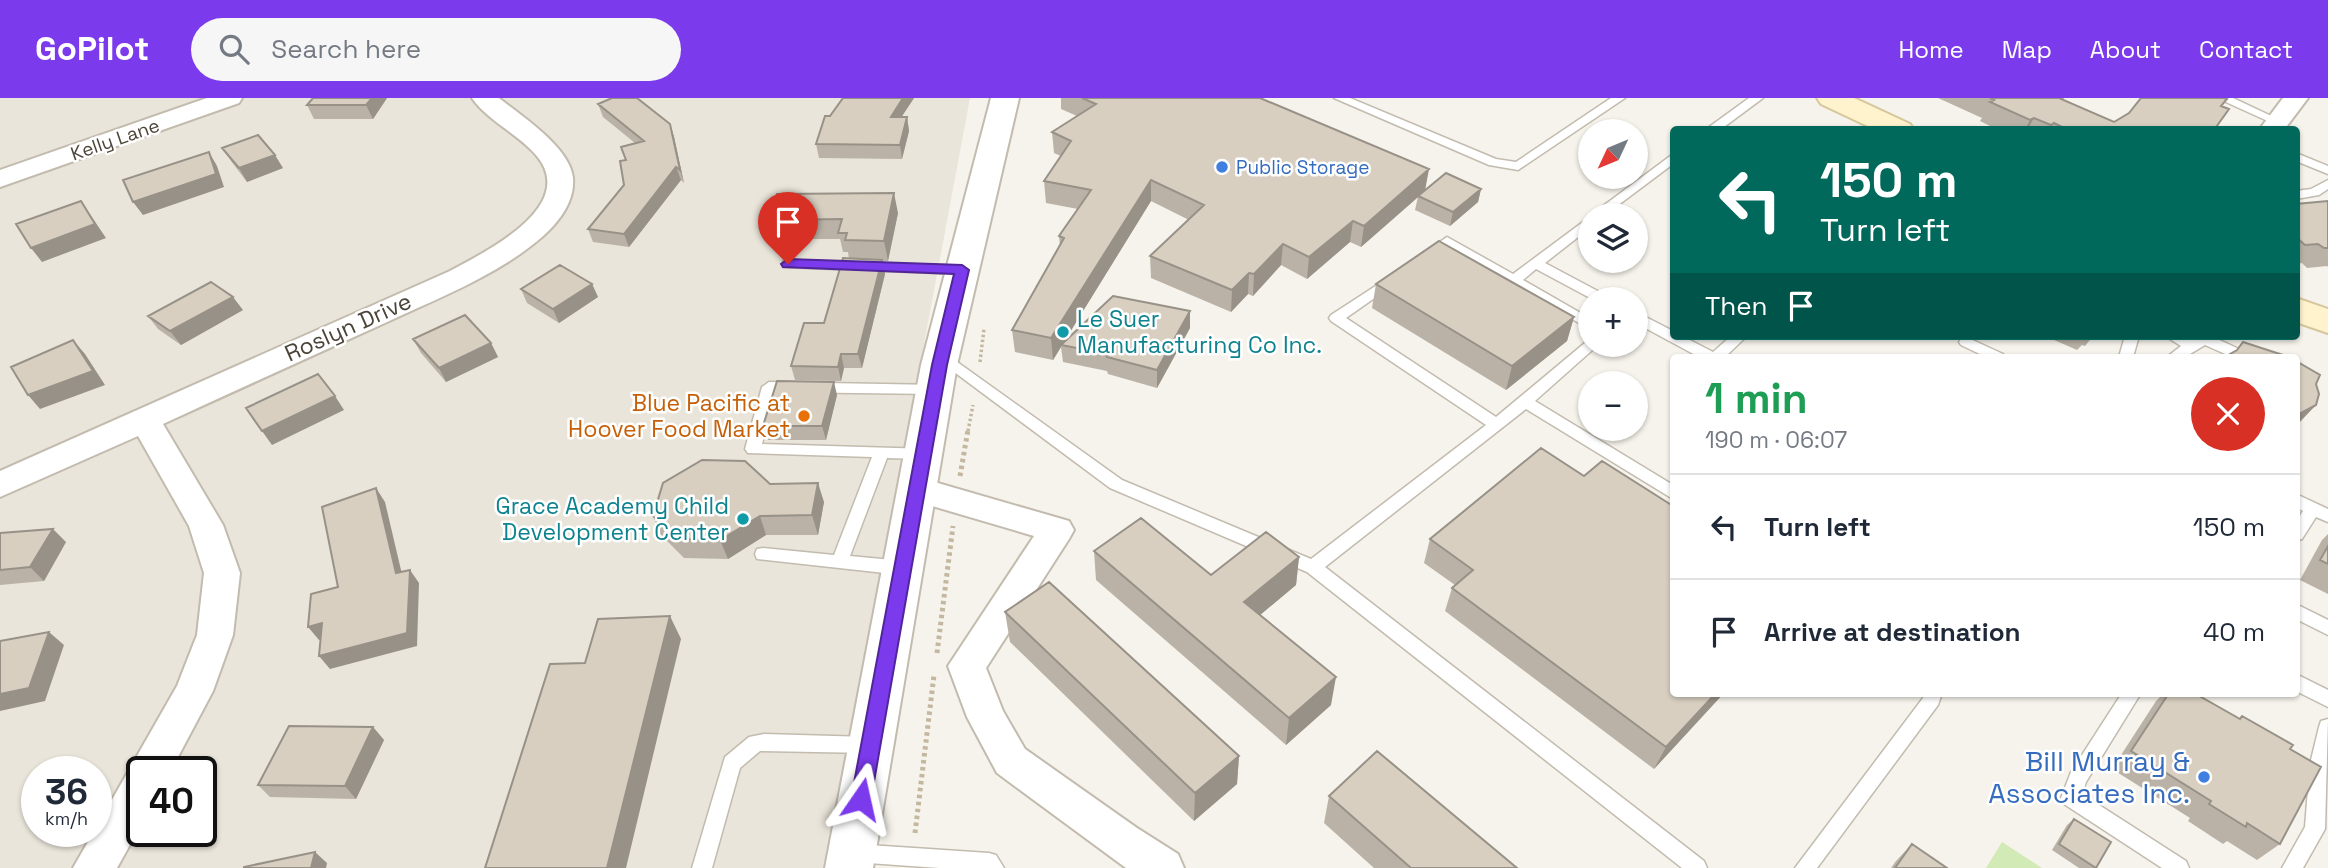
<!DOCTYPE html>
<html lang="en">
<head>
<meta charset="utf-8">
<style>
  body { margin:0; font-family:"Space Grotesk",sans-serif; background:#f6f6f7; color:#1f2937; height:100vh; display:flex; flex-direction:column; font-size:26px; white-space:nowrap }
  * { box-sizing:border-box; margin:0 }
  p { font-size:23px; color:#747a83 }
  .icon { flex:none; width:38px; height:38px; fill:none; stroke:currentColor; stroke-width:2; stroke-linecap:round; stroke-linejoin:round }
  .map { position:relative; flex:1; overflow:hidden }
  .sheet { position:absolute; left:1670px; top:256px; width:630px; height:343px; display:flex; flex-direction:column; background:#fff; border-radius:7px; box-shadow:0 2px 5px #0004 }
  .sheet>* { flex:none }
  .guide { position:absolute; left:1670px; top:28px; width:630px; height:214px; border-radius:7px; box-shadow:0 2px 5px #0004; background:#00695c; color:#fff; overflow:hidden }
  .needle { width:46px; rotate:226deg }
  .controls { position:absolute; left:1578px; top:21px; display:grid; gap:14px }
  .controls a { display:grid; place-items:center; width:70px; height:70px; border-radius:50%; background:#fff; box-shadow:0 2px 5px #0004; font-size:35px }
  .speed { position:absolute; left:21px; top:658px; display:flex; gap:14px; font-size:35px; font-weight:700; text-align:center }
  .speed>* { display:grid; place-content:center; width:91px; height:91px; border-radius:50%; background:#fff; box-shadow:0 2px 5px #0004; line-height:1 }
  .speed small { font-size:18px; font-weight:400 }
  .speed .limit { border:4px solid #111; border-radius:10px; background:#fff; color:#111 }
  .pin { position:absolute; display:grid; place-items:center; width:60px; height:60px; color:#fff; margin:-72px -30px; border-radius:50% 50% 50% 0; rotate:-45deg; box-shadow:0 0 7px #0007 }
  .pin .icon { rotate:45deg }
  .me { position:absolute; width:77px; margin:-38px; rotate:11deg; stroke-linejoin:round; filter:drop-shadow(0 0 5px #0008) }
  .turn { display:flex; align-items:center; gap:24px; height:147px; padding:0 35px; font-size:32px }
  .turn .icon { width:91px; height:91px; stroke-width:2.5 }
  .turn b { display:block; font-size:49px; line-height:60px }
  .then { display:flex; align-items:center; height:66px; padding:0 35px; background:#0003; gap:14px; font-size:26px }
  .round { display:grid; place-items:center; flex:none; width:74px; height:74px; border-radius:37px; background:#f6f6f7 }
  .summary { display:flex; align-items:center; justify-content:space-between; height:119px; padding:0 35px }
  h1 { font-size:42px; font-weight:700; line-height:52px; color:#1e9e55 }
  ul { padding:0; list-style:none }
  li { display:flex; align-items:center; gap:21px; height:105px; padding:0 35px; border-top:2px solid #e0e1e3 }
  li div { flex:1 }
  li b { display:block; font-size:26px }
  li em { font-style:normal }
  header { display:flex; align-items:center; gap:42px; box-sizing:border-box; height:98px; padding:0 35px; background:#7c3aed; color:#fff }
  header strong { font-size:33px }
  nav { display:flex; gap:38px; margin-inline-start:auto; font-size:24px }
  .search { width:490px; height:63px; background:#f6f6f7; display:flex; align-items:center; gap:18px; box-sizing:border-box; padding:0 24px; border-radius:38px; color:#747a83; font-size:26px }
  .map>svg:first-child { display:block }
</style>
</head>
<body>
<header>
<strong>GoPilot</strong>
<div class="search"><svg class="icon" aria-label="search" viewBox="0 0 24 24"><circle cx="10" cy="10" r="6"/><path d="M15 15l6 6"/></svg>Search here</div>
<nav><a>Home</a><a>Map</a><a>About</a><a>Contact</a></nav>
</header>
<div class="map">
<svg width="2328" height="770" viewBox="0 0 2328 770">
  <rect width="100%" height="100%" fill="#f6f3ec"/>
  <path fill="#eae5da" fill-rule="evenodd" d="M 0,0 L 970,0 L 826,770 L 0,770 ZM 37,674 L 96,674 L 96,733 L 37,733 ZM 142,674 L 201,674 L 201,733 L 142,733 Z"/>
  <path fill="#d2eab5" d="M 2002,744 L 2042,770 L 1986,770 Z"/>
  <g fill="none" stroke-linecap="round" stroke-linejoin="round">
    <defs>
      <path id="service" d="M 1334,0 L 1350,0 L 1496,61 L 1516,64 L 1611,0 L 1625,0 L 1518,72 L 1489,67 Z
        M 1749,0 L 1763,0 L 1720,32 L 1705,32 Z
        M 2217,0 L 2233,0 L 2282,23 L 2280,25 L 2272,25 Z
        M 2296,55 L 2328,68 L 2328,76 L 2296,63 Z
        M 1673,56 L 1673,66 L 1605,117 L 1591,117 Z
        M 2328,82 L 2328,91 L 2319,97 L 2296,101 L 2296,93 L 2311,91 Z
        M 1591,118 L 1591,129 L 1545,165 L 1607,198 L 1609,201 L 1592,201 L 1536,171 L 1523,182 L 1591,221 L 1591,232 L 1448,149 L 1427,162 L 1420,158 L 1447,139 L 1513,176 Z
        M 788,162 L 962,168 L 969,172 L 962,176 L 783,169 L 783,163 Z
        M 1391,178 L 1396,179 L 1398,182 L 1396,185 L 1346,220 L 1496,319 L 1586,244 L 1591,242 L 1591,247 L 1598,247 L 1535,303 L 1673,387 L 1673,401 L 1526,311 L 1325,469 L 1704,763 L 1707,770 L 1682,770 L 1307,474 L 1110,390 L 934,259 L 936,256 L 946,256 L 1122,382 L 1311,461 L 1486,327 L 1331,223 L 1329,220 L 1331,217 Z
        M 1636,214 L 1673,233 L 1673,238 L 1682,238 L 1713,254 L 1731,238 L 1747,238 L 1725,259 L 1699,259 L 1636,225 Z
        M 2125,238 L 2139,238 L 2133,259 L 2119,259 Z
        M 2165,238 L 2184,238 L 2192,242 L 2198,238 L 2216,238 L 2215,240 L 2250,256 L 2252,259 L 2232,259 L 2205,247 L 2185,259 L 2167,259 L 2181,248 Z
        M 1966,239 L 2003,256 L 2005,259 L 1986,259 L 1961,247 L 1959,244 L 1961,241 Z
        M 769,284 L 940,287 L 942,291 L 935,296 L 775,294 L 762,346 L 929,351 L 932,355 L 924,361 L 887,360 L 850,458 L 903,463 L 909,465 L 911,470 L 909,475 L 903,477 L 757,461 L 755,456 L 757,451 L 763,450 L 834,457 L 872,359 L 748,355 L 745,351 L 762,289 Z
        M 2296,396 L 2328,411 L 2328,424 L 2316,419 L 2302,441 L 2296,443 L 2296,424 L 2303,413 L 2296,409 Z
        M 2296,506 L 2328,522 L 2328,537 L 2296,521 Z
        M 2296,576 L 2328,592 L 2328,609 L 2296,593 Z
        M 1924,595 L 1942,595 L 1938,607 L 1817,770 L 1795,770 L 1923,600 Z
        M 2122,595 L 2141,595 L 2086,684 L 2082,696 L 2186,763 L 2189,770 L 2162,770 L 2064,706 L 2061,700 L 2071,674 Z
        M 2328,621 L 2325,731 L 2303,770 L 2282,770 L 2305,729 L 2310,666 L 2319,629 L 2321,623 Z
        M 764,636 L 869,639 L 876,641 L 878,647 L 876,653 L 869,655 L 760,653 L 740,670 L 712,770 L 692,770 L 725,659 L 749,639 Z
        M 854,746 L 989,755 L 996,757 L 1004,770 L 939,770 L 854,764 L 847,762 L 844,755 L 847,748 Z"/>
      <path id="minor" d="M 207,0 L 242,0 L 239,5 L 0,89 L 0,72 Z
        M 472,0 L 499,0 C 521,18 570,49 573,80 C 575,103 559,124 542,139 C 497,178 438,200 385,225 C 311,258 237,292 163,326 L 223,427 L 240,475 L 233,537 L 213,593 L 170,674 L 142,674 L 142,725 L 117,770 L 73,770 L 177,588 L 197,537 L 204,475 L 189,428 L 138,338 L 0,399 L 0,373 L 450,173 C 485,154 580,108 536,57 C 518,36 488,23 472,0 Z
        M 2283,0 L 2308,0 L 2284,32 L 2259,32 Z
        M 917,379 L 1069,423 L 1074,432 L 1069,441 L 986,570 L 1003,613 L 1025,651 L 1137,730 L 1178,756 L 1184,770 L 1126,770 L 997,675 L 967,619 L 948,568 L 1034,438 L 905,400 L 900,391 L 905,382 Z"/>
      <path id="tertiary" d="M 991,0 L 1019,0 L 957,267 L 873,770 L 825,770 L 921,267 Z"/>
      <path id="secondary" d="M 1817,0 L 1854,0 L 1910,26 L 1914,32 L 1876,32 L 1821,6 Z
        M 2296,200 L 2328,211 L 2328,235 L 2296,224 Z"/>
    </defs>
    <use href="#service" stroke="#c2bbae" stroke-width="3"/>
    <use href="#minor" stroke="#c2bbae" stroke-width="4"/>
    <use href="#tertiary" stroke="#c2bbae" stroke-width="4"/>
    <use href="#secondary" stroke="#d6c79b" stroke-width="4"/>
    <path stroke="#c4b79f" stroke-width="3.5" stroke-dasharray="2.5 2.5" stroke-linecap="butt" d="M 980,264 L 984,231
      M 968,333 L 973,307"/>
    <path stroke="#c4b79f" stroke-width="5" stroke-dasharray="3.5 3.5" stroke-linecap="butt" d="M 960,378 L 968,332
      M 937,555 L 953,428
      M 915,735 L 934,577"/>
    <use href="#service" fill="#fff" fill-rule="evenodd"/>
    <use href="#minor" fill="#fff" fill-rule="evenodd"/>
    <use href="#tertiary" fill="#fff" fill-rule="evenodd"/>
    <use href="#secondary" fill="#fff3cd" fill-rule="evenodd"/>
  </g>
  <path fill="#bab2a6" d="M 387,0 L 373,21 L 314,21 L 307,7 Z
    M 914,0 L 901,19 L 907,19 L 909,33 L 902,61 L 819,60 L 816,46 L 830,18 Z
    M 1061,0 L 1260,0 L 1425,93 L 1481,91 L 1478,104 L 1450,128 L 1415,112 L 1418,99 L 1361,149 L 1350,144 L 1307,181 L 1281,167 L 1253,198 L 1248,196 L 1231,214 L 1151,180 L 1150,158 L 1189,122 L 1151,103 L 1064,244 L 1190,230 L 1157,290 L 1108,276 L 1107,273 L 1063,264 L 1061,249 L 1053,262 L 1015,254 L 1012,232 L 1060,148 L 1059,138 L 1078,111 L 1046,105 L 1044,83 L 1061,58 L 1054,55 L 1052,34 L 1077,18 L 1061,11 Z
    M 1938,0 L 2064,0 L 2063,2 L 2114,24 L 2129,15 L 2221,9 L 2215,32 L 1998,32 L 1980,23 L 1982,20 Z
    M 598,6 L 670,26 L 674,39 L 684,85 L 681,82 L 629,149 L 593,144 L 588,131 L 624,87 L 626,62 L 635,45 L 603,19 Z
    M 222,50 L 283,70 L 247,84 L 231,63 Z
    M 2328,103 L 2328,169 L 2327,168 L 2307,170 L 2302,165 L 2296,166 L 2296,106 Z
    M 898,115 L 888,163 L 882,163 L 885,176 L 862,270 L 844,270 L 841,283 L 795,282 L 791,268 L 824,225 L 849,161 L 848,154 L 843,154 L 840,141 L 775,141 L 769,122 Z
    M 592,186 L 598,199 L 559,225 L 527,205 L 521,191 Z
    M 1376,186 L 1574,219 L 1567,243 L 1506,292 L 1372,210 Z
    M 243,212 L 181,247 L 158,231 L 148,218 Z
    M 2045,238 L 2093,238 L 2085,248 L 2082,247 L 2077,252 Z
    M 413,241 L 491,245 L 498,259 L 446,284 L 421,255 Z
    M 837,297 L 826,342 L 768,342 L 763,328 Z
    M 770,386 L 824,404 L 818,437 L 766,437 L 728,461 L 684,460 L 661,437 L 653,418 Z
    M 0,435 L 66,444 L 44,483 L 0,487 Z
    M 2328,436 L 2328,496 L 2300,482 L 2322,442 Z
    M 1430,441 L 1724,595 L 1654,671 L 1445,513 L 1452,490 L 1455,487 L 1424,465 Z
    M 1094,453 L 1211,477 L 1299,459 L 1296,487 L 1260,517 L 1331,607 L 1286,647 L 1096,482 Z
    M 1005,514 L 1239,658 L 1237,686 L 1194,723 L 1010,544 Z
    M 2164,595 L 2194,595 L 2239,621 L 2242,618 L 2290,651 L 2280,746 L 2257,762 L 2227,743 L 2223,746 L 2188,723 L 2190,720 L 2112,671 L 2156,603 Z
    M 373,629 L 384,642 L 356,701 L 270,699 L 258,687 Z
    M 1329,698 L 1517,770 L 1374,770 L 1324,725 Z
    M 2074,721 L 2096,770 L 2079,770 L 2052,752 L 2067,727 Z
    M 1912,746 L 1947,770 L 1891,770 L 1896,763 Z"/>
  <path fill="#979187" d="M 372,0 L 387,0 L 373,21 L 366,7 Z
    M 903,0 L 914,0 L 893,32 L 891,19 Z
    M 907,19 L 909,33 L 902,61 L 900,47 Z
    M 2034,20 L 2027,32 L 2025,32 L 2030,22 Z
    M 670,26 L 674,39 L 684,85 L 680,72 Z
    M 209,54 L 217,68 L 224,89 L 143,117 L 133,104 Z
    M 275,57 L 283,70 L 247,84 L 239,70 Z
    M 676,69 L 681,82 L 629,149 L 624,136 Z
    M 1429,71 L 1425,93 L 1361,149 L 1364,128 Z
    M 1151,82 L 1151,103 L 1062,247 L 1061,247 L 1061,249 L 1053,262 L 1051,240 Z
    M 1481,91 L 1478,104 L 1450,128 L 1453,114 Z
    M 894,95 L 898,115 L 888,163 L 884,143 Z
    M 81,103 L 106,140 L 42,164 L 31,150 Z
    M 1353,123 L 1350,144 L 1307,181 L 1309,159 Z
    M 1283,146 L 1281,167 L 1253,198 L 1254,176 Z
    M 882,162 L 885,176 L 862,270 L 858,256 Z
    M 1249,175 L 1248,196 L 1231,214 L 1232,192 Z
    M 592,186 L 598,199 L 559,225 L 553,211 Z
    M 233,199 L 243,212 L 181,247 L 170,233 Z
    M 1190,213 L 1190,230 L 1157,290 L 1157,272 Z
    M 1574,219 L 1567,243 L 1506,292 L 1512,268 Z
    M 73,242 L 85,256 L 105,287 L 40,311 L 28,297 Z
    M 491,245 L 498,259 L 446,284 L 439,270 Z
    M 841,256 L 844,270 L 841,283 L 838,269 Z
    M 834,284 L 837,297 L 826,342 L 822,328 Z
    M 335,298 L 344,312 L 272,347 L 262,333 Z
    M 2316,307 L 2298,326 L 2296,327 L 2296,319 L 2299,316 Z
    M 818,385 L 824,404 L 818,437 L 812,417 Z
    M 376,390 L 385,404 L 405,489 L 396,475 Z
    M 760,418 L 766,437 L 728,461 L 720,442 Z
    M 53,431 L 66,444 L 44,483 L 30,469 Z
    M 1299,459 L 1296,487 L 1242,532 L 1244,504 Z
    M 410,472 L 419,485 L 417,548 L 330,571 L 319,558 Z
    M 670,518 L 681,541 L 626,770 L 607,770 Z
    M 322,525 L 333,538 L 319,542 L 308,529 Z
    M 49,534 L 64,547 L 45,603 L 0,613 L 0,596 Z
    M 1336,579 L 1331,607 L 1286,647 L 1289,620 Z
    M 1716,595 L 1724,595 L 1654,671 L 1666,649 Z
    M 373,629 L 384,642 L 356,701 L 345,688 Z
    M 1239,658 L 1237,686 L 1194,723 L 1195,695 Z
    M 315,754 L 327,765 L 326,770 L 311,770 Z"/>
  <path fill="#d8cfc1" stroke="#979187" stroke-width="2" d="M 313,0 L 372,0 L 366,7 L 307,7 Z
    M 612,0 L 637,0 L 670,26 L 680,72 L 676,69 L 624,136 L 588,131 L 624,87 L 620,63 L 626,62 L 621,49 L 644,43 L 598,6 Z
    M 843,0 L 903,0 L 891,19 L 907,19 L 900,47 L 816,46 L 825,18 L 830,18 Z
    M 1082,0 L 1260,0 L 1429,71 L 1364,128 L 1353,123 L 1309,159 L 1283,146 L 1254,176 L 1249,175 L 1232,192 L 1150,158 L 1204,107 L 1151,82 L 1051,240 L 1012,232 L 1064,140 L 1059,138 L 1091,92 L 1044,83 L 1071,43 L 1052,34 L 1096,6 Z
    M 1990,0 L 2062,0 L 2061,1 L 2114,24 L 2129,15 L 2141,0 L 2224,0 L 2227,1 L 2221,8 L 2229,11 L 2214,32 L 2068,32 L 2054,25 L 2051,27 L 2034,20 L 2030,22 L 1990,4 L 1994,2 Z
    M 258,37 L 275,57 L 239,70 L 222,50 Z
    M 209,54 L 216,76 L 133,104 L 123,82 Z
    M 1446,75 L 1481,91 L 1453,114 L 1418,98 Z
    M 894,95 L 884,143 L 845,142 L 847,135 L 838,135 L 842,121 L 769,122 L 777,96 Z
    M 81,103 L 95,126 L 31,150 L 16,126 Z
    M 2328,103 L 2328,150 L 2324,150 L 2318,146 L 2305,147 L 2296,139 L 2296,111 L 2298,111 L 2296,110 L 2296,106 Z
    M 1439,143 L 1574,219 L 1512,268 L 1376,186 Z
    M 843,160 L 882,162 L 858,256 L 841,256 L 838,269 L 791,268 L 804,225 L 824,225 Z
    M 560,167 L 592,186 L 553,211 L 521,191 Z
    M 211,184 L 233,199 L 170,233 L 148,218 Z
    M 1113,198 L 1190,213 L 1157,272 L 1107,259 L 1108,256 L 1061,247 Z
    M 465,217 L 491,245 L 439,270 L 413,241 Z
    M 73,242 L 93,273 L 28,297 L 11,269 Z
    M 2243,244 L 2286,258 L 2288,259 L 2225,259 L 2237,252 Z
    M 2296,263 L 2320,277 L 2316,286 L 2319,296 L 2316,307 L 2299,316 L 2296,322 Z
    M 318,276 L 335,298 L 262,333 L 246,310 Z
    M 777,283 L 834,284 L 822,328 L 763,328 Z
    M 1541,350 L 1584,378 L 1602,363 L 1673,408 L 1673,595 L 1716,595 L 1666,649 L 1452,490 L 1473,472 L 1430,441 Z
    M 702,362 L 745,363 L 770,386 L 818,385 L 812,417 L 760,418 L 720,442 L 676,441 L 653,418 L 663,385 Z
    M 376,390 L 396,475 L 410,472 L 407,535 L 319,558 L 322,525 L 308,529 L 311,496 L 338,489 L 322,409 Z
    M 1141,420 L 1211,477 L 1266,434 L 1299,459 L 1244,504 L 1336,579 L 1289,620 L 1094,453 Z
    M 53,431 L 30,469 L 0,472 L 0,435 Z
    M 2328,448 L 2328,466 L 2320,462 Z
    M 1049,484 L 1239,658 L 1195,695 L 1005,514 Z
    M 670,518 L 607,770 L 485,770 L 550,566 L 585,565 L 598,521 Z
    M 49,534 L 29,590 L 0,596 L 0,543 Z
    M 2169,595 L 2194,595 L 2240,621 L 2242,618 L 2293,647 L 2290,651 L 2321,669 L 2280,746 L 2247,725 L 2246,729 L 2209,706 L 2211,703 L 2131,653 Z
    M 289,628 L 373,629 L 345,688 L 258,687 Z
    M 1377,653 L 1517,770 L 1411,770 L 1329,698 Z
    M 2074,721 L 2111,744 L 2096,770 L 2059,746 Z
    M 1912,746 L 1947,770 L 1895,770 Z
    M 315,754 L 311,770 L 244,770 L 244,769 Z"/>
  <path fill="#7c3aed" stroke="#51269a" stroke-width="2" d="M 788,161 L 962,167 L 969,172 L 947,267 L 871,701 L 868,707 L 861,709 L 854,707 L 851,701 L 932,267 L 954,176 L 783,169 L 781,166 Z"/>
  <g fill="#3f7fe0" stroke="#fff" stroke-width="2.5">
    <circle cx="1222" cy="69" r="7"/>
    <circle cx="2204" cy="679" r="7"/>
  </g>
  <g fill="#0f9aa8" stroke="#fff" stroke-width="2.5">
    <circle cx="1063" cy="234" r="7"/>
    <circle cx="743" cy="421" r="7"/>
  </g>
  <circle fill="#e8710a" stroke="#fff" stroke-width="2.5" cx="804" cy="318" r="7"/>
  <g text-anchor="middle" stroke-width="5" stroke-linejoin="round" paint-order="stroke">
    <g font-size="19" fill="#4b4439" stroke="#fff">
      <text transform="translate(115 41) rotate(-19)" y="7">Kelly Lane</text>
    </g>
    <g font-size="19" fill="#366cbe" stroke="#fff" text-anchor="start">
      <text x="1236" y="76">Public Storage</text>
    </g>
    <g font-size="23" fill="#0d838f" stroke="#fff" text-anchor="start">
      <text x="1077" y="229">Le Suer<tspan x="1077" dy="26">Manufacturing Co Inc.</tspan></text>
      <text x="729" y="416" text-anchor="end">Grace Academy Child<tspan x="729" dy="26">Development Center</tspan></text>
    </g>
    <g font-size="23" fill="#4b4439" stroke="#fff">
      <text transform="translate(348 229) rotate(-24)" y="8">Roslyn Drive</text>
    </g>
    <g font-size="23" fill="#c56008" stroke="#fff" text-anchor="end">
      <text x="790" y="313">Blue Pacific at<tspan x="790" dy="26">Hoover Food Market</tspan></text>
    </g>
    <g font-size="28" fill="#366cbe" stroke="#fff" text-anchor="end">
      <text x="2190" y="673">Bill Murray &amp;<tspan x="2190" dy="32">Associates Inc.</tspan></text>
    </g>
  </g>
</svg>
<div class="controls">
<a><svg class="needle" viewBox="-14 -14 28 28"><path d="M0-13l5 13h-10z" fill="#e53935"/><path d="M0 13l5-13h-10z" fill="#747a83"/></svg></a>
<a><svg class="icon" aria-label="layers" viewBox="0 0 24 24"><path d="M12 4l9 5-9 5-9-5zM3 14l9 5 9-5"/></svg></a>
<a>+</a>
<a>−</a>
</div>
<div class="speed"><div>36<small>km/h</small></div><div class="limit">40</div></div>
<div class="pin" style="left:788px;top:166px;background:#d93025"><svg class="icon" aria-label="arrive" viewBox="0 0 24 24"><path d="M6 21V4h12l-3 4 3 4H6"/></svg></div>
<svg class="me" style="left:861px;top:701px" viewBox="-20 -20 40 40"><path d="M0-17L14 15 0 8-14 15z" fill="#7c3aed" stroke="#fff" stroke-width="4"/></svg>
<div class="guide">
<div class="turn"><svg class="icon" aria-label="left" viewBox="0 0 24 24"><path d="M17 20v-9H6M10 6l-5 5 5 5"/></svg><div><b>150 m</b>Turn left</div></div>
<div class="then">Then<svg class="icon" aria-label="arrive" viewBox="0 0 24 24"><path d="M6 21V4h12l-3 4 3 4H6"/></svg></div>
</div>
<section class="sheet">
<div class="summary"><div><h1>1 min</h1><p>190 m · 06:07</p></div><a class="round" style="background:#d93025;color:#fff"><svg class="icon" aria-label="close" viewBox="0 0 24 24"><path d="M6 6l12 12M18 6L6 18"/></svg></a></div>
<ul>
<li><svg class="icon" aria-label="left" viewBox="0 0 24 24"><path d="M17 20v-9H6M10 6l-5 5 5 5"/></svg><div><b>Turn left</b></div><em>150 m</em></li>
<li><svg class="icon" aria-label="arrive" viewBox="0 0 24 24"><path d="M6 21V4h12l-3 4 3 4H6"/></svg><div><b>Arrive at destination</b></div><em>40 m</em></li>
</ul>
</section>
</div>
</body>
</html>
